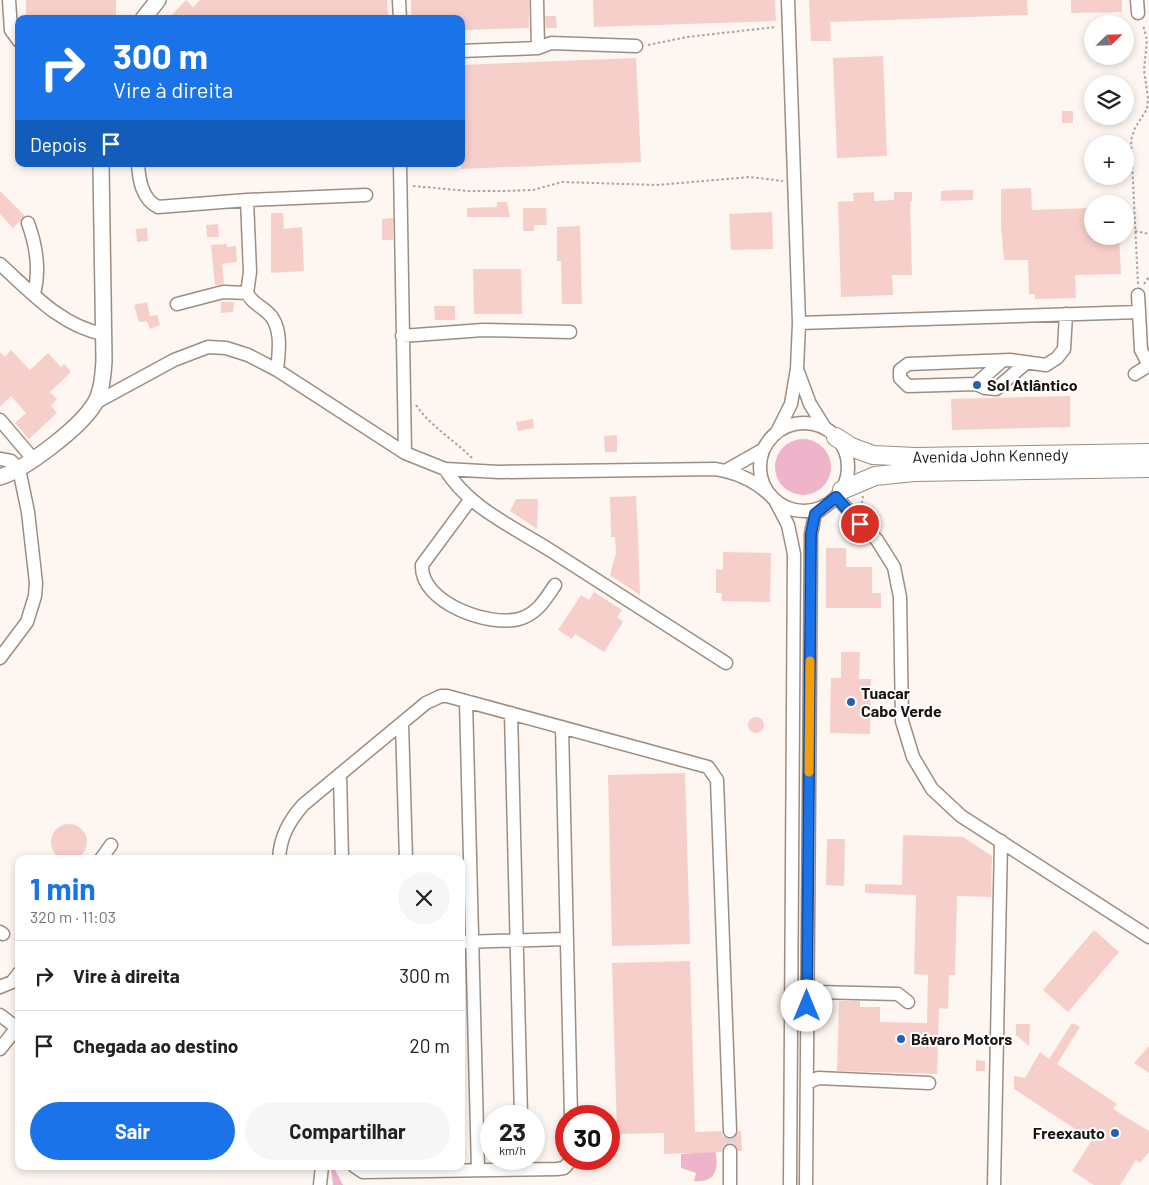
<!DOCTYPE html>
<html lang="pt">
<head>
<meta charset="utf-8">
<style>
  body { margin:0; font-family:Barlow,sans-serif; background:#f6f6f6; color:#202124; height:100vh; display:flex; flex-direction:column; font-size:19px; white-space:nowrap }
  * { box-sizing:border-box; margin:0 }
  p { font-size:16px; color:#757577 }
  .icon { flex:none; width:28px; height:28px; fill:none; stroke:currentColor; stroke-width:2; stroke-linecap:round; stroke-linejoin:round }
  .map { position:relative; flex:1; overflow:hidden }
  .panel { position:absolute; left:15px; top:855px; width:450px; height:315px; display:flex; flex-direction:column; background:#fff; border-radius:10px; box-shadow:0 2px 8px #0003 }
  .panel>* { flex:none }
  .top-card { position:absolute; left:15px; top:15px; width:450px; height:152px; border-radius:10px; box-shadow:0 2px 8px #0003; background:#1a73e8; color:#fff; overflow:hidden }
  .needle { width:32px; rotate:67deg }
  .controls { position:absolute; left:1084px; top:15px; display:grid; gap:10px }
  .controls a { display:grid; place-items:center; width:50px; height:50px; border-radius:50%; background:#fff; box-shadow:0 2px 8px #0003; font-size:25px }
  .speed { position:absolute; left:480px; top:1105px; display:flex; gap:10px; font-size:25px; font-weight:700; text-align:center }
  .speed>* { display:grid; place-content:center; width:65px; height:65px; border-radius:50%; background:#fff; box-shadow:0 2px 8px #0003; line-height:1 }
  .speed small { font-size:12px; font-weight:400 }
  .speed .limit { border:8px solid #d22; background:#fff; color:#111 }
  .pin { position:absolute; display:grid; place-items:center; width:42px; height:42px; color:#fff; margin:-21px; border:2px solid #fff; border-radius:50%; box-shadow:0 1px 5px #0007 }
  .me { position:absolute; width:55px; margin:-28px; rotate:0deg; stroke-linejoin:round; filter:drop-shadow(0 0 4px #0008) }
  .turn { display:flex; align-items:center; gap:18px; height:105px; padding:0 15px; font-size:22px }
  .turn .icon { width:65px; height:65px; stroke-width:2.5 }
  .turn b { display:block; font-size:35px; line-height:42px }
  .then { display:flex; align-items:center; height:48px; padding:0 15px; background:#0003; gap:10px; font-size:19px }
  .round { display:grid; place-items:center; flex:none; width:52px; height:52px; border-radius:26px; background:#f6f6f6 }
  .head { display:flex; align-items:center; justify-content:space-between; height:85px; padding:0 15px }
  h1 { font-size:30px; font-weight:700; line-height:38px; color:#1a73e8 }
  .action { display:flex; gap:10px; margin-top:auto; padding:10px 15px }
  .action a { flex:1; height:58px; border-radius:30px; background:#1a73e8; color:#fff; font-size:20px; font-weight:700; line-height:58px; text-align:center }
  .action a+a { background:#f6f6f6; color:#202124 }
  ul { padding:0; list-style:none }
  li { display:flex; align-items:center; gap:15px; height:70px; padding:0 15px; border-top:1px solid #e0e0e0 }
  li div { flex:1 }
  li b { display:block; font-size:19px }
  li em { font-style:normal }
  .map>svg:first-child { display:block }
</style>
</head>
<body>
<div class="map">
<svg width="1149" height="1185" viewBox="0 0 1149 1185">
  <rect width="100%" height="100%" fill="#fdf6f1"/>
  <path fill="#eeb4ca" d="M775 467a28 28 0 1 1 56 0a28 28 0 1 1-56 0Z
    M 695,1132 L 710,1132 C 716,1150 727,1184 694,1181 L 696,1173 L 681,1168 L 681,1154 L 695,1153 Z
    M 331,1166 L 333,1166 L 343,1185 L 333,1185 Z"/>
  <path fill="#f7cfca" d="M 26,0 L 116,0 L 116,19 L 26,19 Z
    M 186,0 L 193,7 L 200,0 L 387,0 L 388,19 L 168,19 Z
    M 411,0 L 529,0 L 529,28 L 461,30 L 461,19 L 411,19 Z
    M 593,0 L 775,0 L 776,21 L 594,27 Z
    M 809,0 L 1027,0 L 1028,15 L 830,22 L 831,41 L 811,41 Z
    M 1071,0 L 1122,0 L 1122,12 L 1071,13 Z
    M 545,16 L 556,16 L 557,28 L 546,28 Z
    M 883,56 L 887,156 L 837,158 L 833,58 Z
    M 636,58 L 641,162 L 461,169 L 461,65 Z
    M 1062,111 L 1073,111 L 1073,123 L 1062,123 Z
    M 1031,188 L 1032,210 L 1092,208 L 1092,236 L 1119,236 L 1121,274 L 1075,275 L 1076,298 L 1035,299 L 1035,294 L 1029,294 L 1028,260 L 1004,260 L 1001,226 L 1001,189 Z
    M 955,190 L 973,190 L 973,200 L 941,201 L 941,191 Z
    M 0,191 L 25,216 L 13,228 L 0,214 Z
    M 874,192 L 874,201 L 894,200 L 894,192 L 912,192 L 912,201 L 910,201 L 912,275 L 892,275 L 893,295 L 841,297 L 838,202 L 854,201 L 853,193 Z
    M 497,202 L 507,202 L 510,217 L 467,217 L 467,208 L 497,207 Z
    M 523,208 L 546,208 L 547,225 L 534,225 L 534,231 L 523,231 Z
    M 772,212 L 773,249 L 731,250 L 729,214 Z
    M 271,213 L 283,213 L 284,229 L 302,227 L 304,271 L 271,273 Z
    M 393,218 L 393,240 L 382,240 L 382,219 Z
    M 218,224 L 219,237 L 207,237 L 206,225 Z
    M 580,226 L 582,304 L 562,304 L 561,261 L 557,261 L 557,227 Z
    M 147,228 L 148,241 L 137,242 L 136,229 Z
    M 227,244 L 227,247 L 236,246 L 237,262 L 222,264 L 224,284 L 215,285 L 211,245 Z
    M 473,269 L 521,269 L 522,314 L 474,314 Z
    M 147,302 L 150,316 L 157,315 L 160,325 L 150,329 L 147,321 L 139,322 L 134,305 Z
    M 221,302 L 234,302 L 233,312 L 221,313 Z
    M 434,306 L 455,306 L 455,320 L 435,320 Z
    M 11,350 L 30,370 L 48,353 L 61,367 L 64,364 L 71,372 L 50,392 L 57,399 L 51,406 L 57,413 L 29,439 L 15,423 L 26,413 L 11,396 L 0,407 L 0,352 L 5,357 Z
    M 1070,396 L 1070,427 L 952,430 L 951,399 Z
    M 533,419 L 534,428 L 518,431 L 516,422 Z
    M 617,435 L 617,452 L 605,452 L 604,436 Z
    M 636,496 L 638,536 L 640,595 L 610,575 L 616,553 L 615,537 L 611,537 L 610,497 Z
    M 516,499 L 538,499 L 537,529 L 510,511 Z
    M 826,548 L 846,548 L 846,567 L 872,567 L 872,593 L 881,593 L 881,608 L 826,608 Z
    M 723,552 L 771,553 L 770,602 L 722,601 L 722,593 L 716,593 L 716,569 L 723,570 Z
    M 594,592 L 622,610 L 617,617 L 623,622 L 604,652 L 575,634 L 572,639 L 558,630 L 581,595 L 589,600 Z
    M 841,652 L 860,652 L 859,679 L 871,679 L 870,734 L 830,733 L 831,678 L 841,678 Z
    M748 725a8 8 0 1 1 16 0a8 8 0 1 1-16 0Z
    M 685,773 L 690,944 L 612,946 L 608,775 Z
    M51 842a18 18 0 1 1 36 0a18 18 0 1 1-36 0Z
    M 903,835 L 963,837 L 992,856 L 991,897 L 957,896 L 955,975 L 949,975 L 948,1009 L 939,1008 L 937,1074 L 837,1071 L 839,1001 L 860,1001 L 860,1007 L 880,1007 L 880,1022 L 927,1023 L 928,975 L 914,974 L 916,895 L 865,893 L 865,884 L 902,885 Z
    M 827,839 L 845,839 L 844,886 L 826,885 Z
    M 1094,930 L 1119,952 L 1068,1012 L 1043,990 Z
    M 690,961 L 695,1132 L 722,1131 L 723,1136 L 730,1139 L 735,1138 L 738,1131 L 741,1131 L 742,1151 L 738,1151 L 734,1144 L 730,1143 L 723,1147 L 722,1152 L 664,1154 L 664,1133 L 617,1134 L 612,963 Z
    M 1072,1023 L 1080,1027 L 1057,1064 L 1117,1104 L 1113,1109 L 1149,1131 L 1149,1152 L 1140,1163 L 1136,1160 L 1120,1185 L 1094,1185 L 1072,1171 L 1092,1140 L 1014,1089 L 1014,1076 L 1025,1078 L 1040,1052 L 1049,1059 Z
    M 1016,1024 L 1030,1024 L 1029,1046 L 1016,1035 Z
    M 1149,1046 L 1149,1073 L 1134,1063 Z
    M 976,1060 L 985,1061 L 985,1071 L 976,1071 Z"/>
  <g fill="none" stroke-linecap="round" stroke-linejoin="round">
    <path stroke="#dbd4cf" stroke-width="12" stroke-dasharray="12 6" stroke-linecap="butt" d="M 730,1131 L 730,1151"/>
    <defs>
      <path id="minor" d="M 9,0 L 11,30 L 19,41
        M 399,0 L 400,19
        M 537,0 L 538,48
        M 788,0 L 799,323 L 797,369
        M 1137,0 L 1138,13
        M 461,51 L 538,48 L 551,43 L 636,46
        M 138,164 C 139,180 142,199 158,207 L 247,200 L 250,272 L 247,293
        M 400,164 L 405,453
        M 247,200 L 366,195
        M 28,223 C 36,245 40,271 34,294
        M 0,264 C 31,292 61,326 103,334
        M 1138,295 L 1139,312
        M 177,304 L 223,292 L 247,293 C 252,303 259,305 267,312 C 283,325 279,352 277,370
        M 799,323 L 1139,312 L 1141,350 L 1149,365
        M 402,336 L 483,330 L 570,332
        M 1026,363 L 996,389 L 985,388 L 976,384 L 908,386 L 900,378 L 900,370 L 908,364 L 1010,360 L 1046,365 L 1057,358 L 1064,349 L 1066,314
        M 1135,374 L 1149,365
        M 976,384 L 1002,361
        M 95,403 L 174,360 L 208,347 L 226,348 L 248,355 L 277,370 L 405,453 L 445,469 L 499,472 L 715,469 C 736,472 752,479 768,493
        M 0,420 L 34,460
        M760 467a44 44 0 1 1 88 0a44 44 0 1 1-88 0Z
        M 777,432 L 791,404 L 797,369 L 810,404 L 825,428
        M 0,459 L 11,461 L 19,469 L 28,512 L 36,583 L 35,596 L 27,622 L 0,658
        M 445,469 C 470,509 514,527 553,552 C 610,589 668,626 726,663
        M 727,470 L 764,449
        M 836,497 L 877,540 L 894,567 L 900,597 L 902,721 L 913,757 L 932,789 L 961,816 L 1149,937
        M 470,500 L 422,565 C 420,603 489,627 519,619 C 537,614 545,600 555,585
        M 776,502 L 788,525 L 794,554 L 790,1185
        M 466,701 L 478,1170
        M 511,713 L 521,1116
        M 402,723 L 406,859
        M 562,727 L 571,1116
        M 340,774 L 342,859
        M 101,859 L 111,845
        M 279,859 C 280,837 289,821 303,805 L 426,703 L 441,696 L 447,696 L 708,767 L 717,780 L 730,1131
        M 0,932 L 3,934
        M 461,942 L 566,939
        M 0,987 L 12,982 L 19,973
        M 807,987 L 816,992 L 898,994 L 908,1002
        M 0,1015 L 17,1028
        M 0,1049 L 19,1025
        M 807,1083 L 818,1078 L 929,1083
        M 354,1166 L 363,1172 L 557,1169 L 564,1168 L 572,1159
        M 320,1185 L 322,1166
        M 730,1185 L 730,1151
        M 806,1185 L 811,534 L 815,514 L 827,505
        M 994,1185 L 1001,841"/>
      <path id="major" d="M 143,19 L 158,0
        M 0,477 C 26,469 81,427 95,403 C 102,391 103,375 104,361 L 101,164"/>
      <g id="highway">
        <path id="s1" d="M 836,437 L 851,447 L 873,455 L 916,457 L 1149,453"/>
        <path d="M 842,490 L 875,476 L 914,472 L 1149,468"/>
      </g>
    </defs>
    <use href="#minor" stroke="#9e8d81" stroke-width="15"/>
    <use href="#major" stroke="#9e8d81" stroke-width="18"/>
    <use href="#highway" stroke="#9e8d81" stroke-width="20"/>
    <path stroke="#aaa39f" stroke-width="2" stroke-dasharray="2.5 2.5" stroke-linecap="butt" d="M 648,45 L 687,37 L 776,27
      M 413,186 L 468,191 L 502,191 L 533,190 L 562,182 L 657,185 L 750,177 L 783,181
      M 1135,231 L 1149,234
      M 1138,284 L 1131,140 L 1135,128 L 1147,109 L 1148,98 L 1144,70 L 1147,40 L 1143,25
      M 1144,284 L 1149,277
      M 416,405 C 431,427 453,439 472,458
      M 863,496 L 862,503 L 871,512 L 868,514"/>
    <use href="#minor" stroke="#fff" stroke-width="12"/>
    <use href="#major" stroke="#fff" stroke-width="15"/>
    <use href="#highway" stroke="#fff" stroke-width="18"/>
  </g>
  <g fill="none" stroke-linecap="round" stroke-linejoin="round">
    <defs>
      <path id="route" d="M 807,1006 L 811,534 L 815,514 L 836,497 L 860,524"/>
    </defs>
    <use href="#route" stroke="#114b97" stroke-width="12"/>
    <use href="#route" stroke="#1a73e8" stroke-width="9"/>
    <path stroke="#f59e0b" stroke-width="9" d="M 809,772 L 810,661"/>
  </g>
  <g fill="#2461b3" stroke="#fff" stroke-width="2">
    <circle cx="977" cy="385" r="5"/>
    <circle cx="851" cy="702" r="5"/>
    <circle cx="901" cy="1039" r="5"/>
    <circle cx="1115" cy="1133" r="5"/>
  </g>
  <g text-anchor="middle" stroke-width="4" stroke-linejoin="round" paint-order="stroke">
    <g font-size="16" font-weight="bold" fill="#1a1410" stroke="#fff" text-anchor="start">
      <text x="987" y="391">Sol Atlântico</text>
      <text x="861" y="699">Tuacar<tspan x="861" dy="18">Cabo Verde</tspan></text>
      <text x="911" y="1045">Bávaro Motors</text>
      <text x="1105" y="1139" text-anchor="end">Freexauto</text>
    </g>
    <g font-size="16" fill="#1a1410" stroke="#fff">
      <text dy="6" stroke="none"><textPath href="#s1" startOffset="159">Avenida John Kennedy</textPath></text>
    </g>
  </g>
</svg>
<div class="controls">
<a><svg class="needle" viewBox="-14 -14 28 28"><path d="M0-13l5 13h-10z" fill="#e53935"/><path d="M0 13l5-13h-10z" fill="#757577"/></svg></a>
<a><svg class="icon" aria-label="layers" viewBox="0 0 24 24"><path d="M12 4l9 5-9 5-9-5zM3 14l9 5 9-5"/></svg></a>
<a>+</a>
<a>−</a>
</div>
<div class="speed"><div>23<small>km/h</small></div><div class="limit">30</div></div>
<div class="pin" style="left:860px;top:524px;background:#d93025"><svg class="icon" aria-label="arrive" viewBox="0 0 24 24"><path d="M6 21V4h12l-3 4 3 4H6"/></svg></div>
<svg class="me" style="left:807px;top:1006px" viewBox="-20 -20 40 40"><circle r="19" fill="#fff"/><path d="M0-13L10 11 0 6-10 11z" fill="#1a73e8"/></svg>
<div class="top-card">
<div class="turn"><svg class="icon" aria-label="right" viewBox="0 0 24 24"><path d="M7 20v-9h11M14 6l5 5-5 5"/></svg><div><b>300 m</b>Vire à direita</div></div>
<div class="then">Depois<svg class="icon" aria-label="arrive" viewBox="0 0 24 24"><path d="M6 21V4h12l-3 4 3 4H6"/></svg></div>
</div>
<section class="panel">
<div class="head"><div><h1>1 min</h1><p>320 m · 11:03</p></div><a class="round"><svg class="icon" aria-label="close" viewBox="0 0 24 24"><path d="M6 6l12 12M18 6L6 18"/></svg></a></div>
<ul>
<li><svg class="icon" aria-label="right" viewBox="0 0 24 24"><path d="M7 20v-9h11M14 6l5 5-5 5"/></svg><div><b>Vire à direita</b></div><em>300 m</em></li>
<li><svg class="icon" aria-label="arrive" viewBox="0 0 24 24"><path d="M6 21V4h12l-3 4 3 4H6"/></svg><div><b>Chegada ao destino</b></div><em>20 m</em></li>
</ul>
<div class="action"><a>Sair</a><a>Compartilhar</a></div>
</section>
</div>
</body>
</html>
